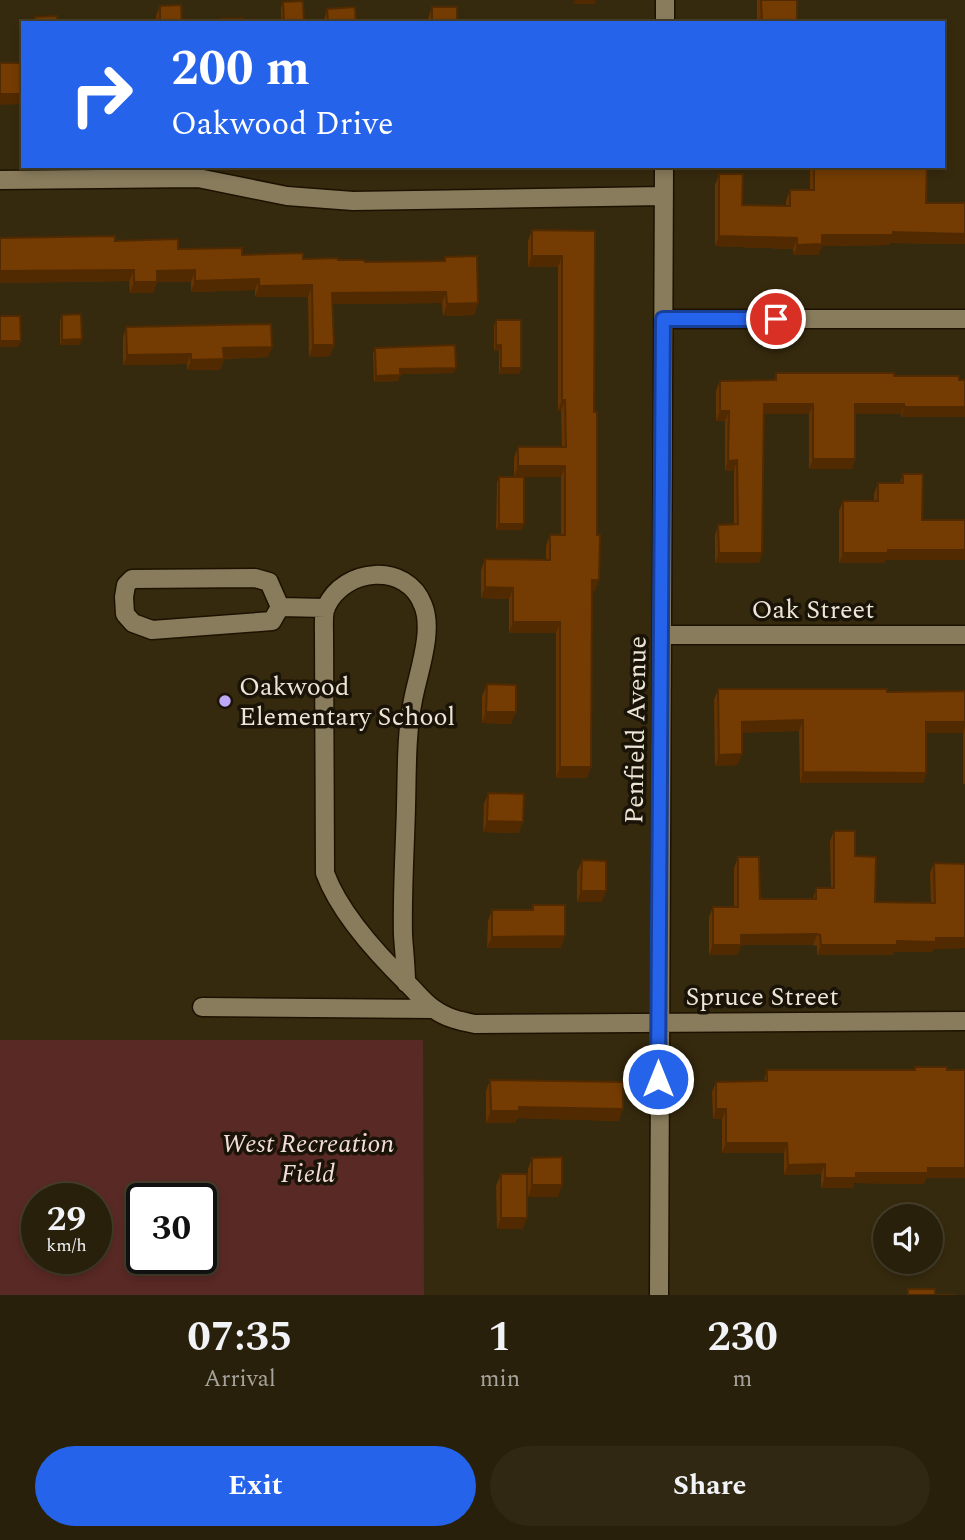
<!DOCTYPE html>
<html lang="en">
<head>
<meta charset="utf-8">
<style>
  body { margin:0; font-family:Spectral,serif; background:#302813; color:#f1f3f6; height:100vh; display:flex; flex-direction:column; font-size:26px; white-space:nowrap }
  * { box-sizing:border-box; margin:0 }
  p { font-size:23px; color:#a5a39c }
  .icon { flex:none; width:38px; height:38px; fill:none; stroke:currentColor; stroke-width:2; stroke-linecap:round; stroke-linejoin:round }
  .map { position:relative; height:1295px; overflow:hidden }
  .panel { display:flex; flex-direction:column; background:#28200a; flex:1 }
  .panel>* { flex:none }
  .top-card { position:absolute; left:21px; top:21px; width:924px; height:147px; border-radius:0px; box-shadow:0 4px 10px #0003,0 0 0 2px #443e2b; background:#2563eb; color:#fff; overflow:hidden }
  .controls { position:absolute; left:873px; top:1204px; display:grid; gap:14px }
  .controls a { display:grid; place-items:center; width:70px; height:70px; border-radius:50%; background:#28200a; box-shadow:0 4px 10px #0003,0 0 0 2px #443e2b; font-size:35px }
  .speed { position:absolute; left:21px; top:1183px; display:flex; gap:14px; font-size:35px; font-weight:700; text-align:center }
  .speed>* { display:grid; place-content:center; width:91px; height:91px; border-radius:50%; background:#28200a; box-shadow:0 4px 10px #0003,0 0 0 2px #443e2b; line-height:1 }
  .speed small { font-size:18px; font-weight:400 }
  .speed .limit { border:4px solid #111; border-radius:10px; background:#fff; color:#111 }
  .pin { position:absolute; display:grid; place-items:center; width:60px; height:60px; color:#fff; margin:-30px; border:4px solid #fff; border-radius:50%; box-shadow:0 2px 7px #0007 }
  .me { position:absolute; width:77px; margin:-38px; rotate:0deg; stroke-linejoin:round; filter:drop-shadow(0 0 5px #0008) }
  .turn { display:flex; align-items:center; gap:24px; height:147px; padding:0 35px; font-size:32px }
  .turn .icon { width:91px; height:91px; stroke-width:2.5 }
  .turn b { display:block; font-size:49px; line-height:60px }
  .eta { display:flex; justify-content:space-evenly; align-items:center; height:119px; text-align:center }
  .eta b { font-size:42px; font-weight:700; line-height:49px }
  .cta { display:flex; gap:14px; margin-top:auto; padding:14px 35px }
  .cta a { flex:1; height:80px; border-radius:42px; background:#2563eb; color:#fff; font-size:28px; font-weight:700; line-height:80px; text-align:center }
  .cta a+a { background:#302813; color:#f1f3f6 }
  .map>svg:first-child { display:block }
</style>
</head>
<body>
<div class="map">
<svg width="965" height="1295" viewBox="0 0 965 1295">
  <rect width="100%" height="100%" fill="#362a0e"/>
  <path fill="#592925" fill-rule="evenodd" d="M 0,1040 L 423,1040 L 424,1295 L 0,1295 ZM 37,1199 L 96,1199 L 96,1258 L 37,1258 ZM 142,1199 L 201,1199 L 201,1258 L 142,1258 Z"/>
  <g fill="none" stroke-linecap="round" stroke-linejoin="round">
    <defs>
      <path id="minor" d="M 665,23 L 665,0
        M 0,180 L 198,178 L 287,196 L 353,201 L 664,196
        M 663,319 L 965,319
        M 255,578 L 269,582 L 280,607 L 272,621 L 152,630 L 133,623 L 125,614 L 124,597 L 126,585 L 132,579 Z
        M 280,607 L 326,608
        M 662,635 L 965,635
        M 406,983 C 406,967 404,951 403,935 C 402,892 405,849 406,806 C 407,771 406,734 413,700 C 418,673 434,631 423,605 C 407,562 344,567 326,607 C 323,614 324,626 324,634 L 325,873 C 340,914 379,956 410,986 C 418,994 425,1003 434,1009 C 446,1018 460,1021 475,1024 L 965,1021
        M 202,1007 L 433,1009
        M 659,1295 L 664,166"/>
    </defs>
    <use href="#minor" stroke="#1d1200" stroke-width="21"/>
    <use href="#minor" stroke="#897c5d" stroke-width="18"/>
  </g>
  <path fill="#643402" d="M 757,0 L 797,0 L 797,23 L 757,23 Z
    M 283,2 L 304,23 L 281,23 L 281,8 Z
    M 160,6 L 182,23 L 156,23 L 156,16 Z
    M 432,7 L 457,23 L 428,23 L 428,19 Z
    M 327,9 L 356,23 L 323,23 Z
    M 810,166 L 927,166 L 926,203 L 965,203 L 965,244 L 890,243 L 889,245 L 822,246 L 818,255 L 794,255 L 793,249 L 715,246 L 715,185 L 719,174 L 742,205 L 786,206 L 786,201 L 790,190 L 810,190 Z
    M 532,230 L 595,231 L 594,412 L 595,591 L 592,591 L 587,778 L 556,778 L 556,633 L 509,633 L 509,599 L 481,598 L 481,570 L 485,559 L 546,560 L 546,546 L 550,535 L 561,535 L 561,477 L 524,477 L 522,530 L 496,530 L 497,483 L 499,477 L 514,477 L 514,458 L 518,447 L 562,447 L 561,411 L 558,411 L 558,267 L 528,267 L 528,241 Z
    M 0,238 L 115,241 L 178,249 L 303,259 L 365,262 L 444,261 L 445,257 L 478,303 L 474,315 L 443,316 L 442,303 L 332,304 L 334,345 L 330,356 L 309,357 L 308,297 L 255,297 L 255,290 L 191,292 L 191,282 L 157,282 L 153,293 L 130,293 L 129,281 L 0,283 Z
    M 62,315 L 80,345 L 60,345 L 60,321 Z
    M 496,320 L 521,368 L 519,374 L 499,374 L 499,351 L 494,351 L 494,326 Z
    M 126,327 L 272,347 L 268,357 L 224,359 L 220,370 L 187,370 L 187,364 L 123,365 L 123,337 Z
    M 375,348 L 456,368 L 453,373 L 400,374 L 398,381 L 374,382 L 373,354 Z
    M 776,373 L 894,376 L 965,380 L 965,417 L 901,417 L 901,414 L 855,414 L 855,459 L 852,469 L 809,469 L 809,414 L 764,414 L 762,553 L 759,563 L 715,563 L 715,535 L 718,525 L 734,525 L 734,470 L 725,471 L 725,421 L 716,421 L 716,391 L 720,381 L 774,380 Z
    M 903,474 L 922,520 L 886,560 L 884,563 L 839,563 L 839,511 L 843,501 L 874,501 L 874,494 L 878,483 L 900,483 Z
    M 487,684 L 511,724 L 482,723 L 482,696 Z
    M 718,689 L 887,692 L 965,691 L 965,784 L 963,784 L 963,733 L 926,733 L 926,773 L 923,783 L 800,783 L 799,731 L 742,732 L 738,765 L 715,766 L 714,700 Z
    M 488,793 L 519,833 L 483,832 L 484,804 Z
    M 834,831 L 855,856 L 875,902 L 931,903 L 930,873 L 934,863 L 965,864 L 965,948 L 933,949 L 932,952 L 894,952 L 893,955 L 817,955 L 817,946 L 813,945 L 741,945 L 737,955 L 709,955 L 709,917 L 713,907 L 734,907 L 734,868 L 738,857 L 760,899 L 813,899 L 816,888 L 831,888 L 830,841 Z
    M 582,860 L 602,902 L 577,902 L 577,872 Z
    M 533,905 L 561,948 L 487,948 L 488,921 L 492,910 L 531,910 Z
    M 915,1067 L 947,1070 L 965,1070 L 965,1178 L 926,1178 L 924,1184 L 854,1183 L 853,1188 L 821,1188 L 821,1174 L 784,1175 L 784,1153 L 722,1153 L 722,1119 L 713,1119 L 712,1092 L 716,1082 L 764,1081 L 767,1070 L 914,1070 Z
    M 490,1080 L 619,1121 L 517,1118 L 515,1123 L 486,1123 L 486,1091 Z
    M 532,1158 L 558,1197 L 528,1197 L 528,1169 Z
    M 501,1174 L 523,1229 L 497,1229 L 496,1186 Z"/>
  <path fill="#512a01" d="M 575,0 L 596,0 L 595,4 L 573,4 Z
    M 0,94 L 23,94 L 23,104 L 0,105 Z
    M 893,232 L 965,234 L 965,244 L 890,243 L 889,245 L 822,246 L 818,255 L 794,255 L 797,245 L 822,235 Z
    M 719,236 L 797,238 L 793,249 L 715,246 Z
    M 532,256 L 562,256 L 558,267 L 528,267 Z
    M 134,270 L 129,281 L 0,283 L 0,271 Z
    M 195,270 L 191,282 L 157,282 L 153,293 L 130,293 L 134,282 L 157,271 Z
    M 259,279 L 255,290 L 191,292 L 195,281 Z
    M 312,285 L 308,297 L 255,297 L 259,286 Z
    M 446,292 L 442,303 L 328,304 L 332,293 Z
    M 478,303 L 474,315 L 443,316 L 447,304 Z
    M 82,339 L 80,345 L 60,345 L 62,340 Z
    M 0,341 L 21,341 L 18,347 L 0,347 Z
    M 313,345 L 334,345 L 330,356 L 309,357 Z
    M 496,345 L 501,345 L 499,351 L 494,351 Z
    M 272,347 L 268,357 L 220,359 L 223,348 Z
    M 191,354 L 187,364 L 123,365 L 127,355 Z
    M 224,359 L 220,370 L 187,370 L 191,360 Z
    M 456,368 L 453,373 L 398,374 L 400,369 Z
    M 501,368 L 521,368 L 519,374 L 499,374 Z
    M 400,375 L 398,381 L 374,382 L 376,376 Z
    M 562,400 L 565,400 L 561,411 L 558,411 Z
    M 764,404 L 813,404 L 809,414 L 760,414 Z
    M 855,404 L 904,404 L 901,414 L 852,414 Z
    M 904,407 L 965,407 L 965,417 L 901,417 Z
    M 720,411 L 729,411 L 725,421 L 716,421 Z
    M 813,459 L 855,459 L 852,469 L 809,469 Z
    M 737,460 L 734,470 L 725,471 L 728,461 Z
    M 518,466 L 565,466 L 561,477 L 514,477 Z
    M 499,524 L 524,524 L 522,530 L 496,530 Z
    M 888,550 L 965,550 L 965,560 L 886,560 L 884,563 L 839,563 L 843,553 Z
    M 719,553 L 762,553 L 759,563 L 715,563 Z
    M 592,580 L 599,580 L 595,591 L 588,591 Z
    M 485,587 L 513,588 L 509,599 L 481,598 Z
    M 513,622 L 560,622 L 556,633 L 509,633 Z
    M 486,712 L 516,712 L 511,724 L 482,723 Z
    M 803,720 L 799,731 L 738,733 L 742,722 Z
    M 926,722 L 965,722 L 965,726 L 963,733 L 922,733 Z
    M 742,754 L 738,765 L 715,766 L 719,755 Z
    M 560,767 L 591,767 L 587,778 L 556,778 Z
    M 803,772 L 926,773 L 923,783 L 800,783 Z
    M 487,821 L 523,822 L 519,833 L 483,832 Z
    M 581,891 L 606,891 L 602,902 L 577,902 Z
    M 817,934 L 813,945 L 741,945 L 737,955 L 709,955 L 713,945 L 741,935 Z
    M 565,936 L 561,948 L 487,948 L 492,937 Z
    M 936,938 L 965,938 L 965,948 L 933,949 L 932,952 L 894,952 L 893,955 L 817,955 L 821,945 Z
    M 519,1107 L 623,1109 L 619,1121 L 517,1118 L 515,1123 L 486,1123 L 491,1111 Z
    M 716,1109 L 726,1109 L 722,1119 L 713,1119 Z
    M 726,1143 L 787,1143 L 784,1153 L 722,1153 Z
    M 825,1164 L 821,1174 L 784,1175 L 788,1165 Z
    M 928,1168 L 965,1168 L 965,1178 L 926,1178 L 924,1184 L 854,1183 L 853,1188 L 821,1188 L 825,1178 L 856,1173 Z
    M 532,1185 L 562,1185 L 558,1197 L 528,1197 Z
    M 501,1218 L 527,1218 L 523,1229 L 497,1229 Z"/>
  <path fill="#743c02" stroke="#512a01" stroke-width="2" d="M 761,0 L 797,0 L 797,23 L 762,23 Z
    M 303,1 L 304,23 L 284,23 L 283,2 Z
    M 181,5 L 182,23 L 160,23 L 160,6 Z
    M 355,7 L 356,23 L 328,23 L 327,9 Z
    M 432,7 L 457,7 L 457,23 L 432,23 Z
    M 57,16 L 57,23 L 35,23 L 35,17 Z
    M 243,18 L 244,23 L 220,23 L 220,19 Z
    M 0,63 L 23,63 L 23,94 L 0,94 Z
    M 814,166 L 927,166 L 926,203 L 965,203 L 965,234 L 893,232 L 893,235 L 822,235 L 822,244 L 797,245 L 797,238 L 719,236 L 719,174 L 743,174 L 742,205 L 790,206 L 790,190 L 814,190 Z
    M 532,230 L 595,231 L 594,412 L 597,412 L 597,535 L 600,535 L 599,580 L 592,580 L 591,767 L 560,767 L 560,622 L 513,622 L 513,588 L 485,587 L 485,559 L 550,560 L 550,535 L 565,535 L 565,466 L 518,466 L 518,447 L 566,447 L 565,400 L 562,400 L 562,256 L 532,256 Z
    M 115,236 L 115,241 L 178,239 L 178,249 L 242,248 L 242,255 L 303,253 L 303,259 L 337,258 L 338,260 L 364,260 L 365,262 L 445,261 L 445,257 L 477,256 L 478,303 L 447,304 L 446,292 L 332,293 L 334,345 L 313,345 L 312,285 L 259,286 L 259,279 L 195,281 L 195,270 L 157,271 L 157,282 L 134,282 L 134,270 L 0,271 L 0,238 Z
    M 81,314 L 82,339 L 62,340 L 62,315 Z
    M 0,316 L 20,316 L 21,341 L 0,341 Z
    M 496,320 L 521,320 L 521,368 L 501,368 L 501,345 L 496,345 Z
    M 271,324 L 272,347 L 223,348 L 224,359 L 191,360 L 191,354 L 127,355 L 126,327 Z
    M 455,345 L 456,368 L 400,369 L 400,375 L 376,376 L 375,348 Z
    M 776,373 L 894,373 L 894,376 L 959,376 L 959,380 L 965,380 L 965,407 L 904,407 L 904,404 L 855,404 L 855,459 L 813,459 L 813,404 L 764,404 L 762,553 L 719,553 L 718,525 L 738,524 L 737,460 L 728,461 L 729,411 L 720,411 L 720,381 L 776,380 Z
    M 903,474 L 923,474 L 922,520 L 965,520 L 965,550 L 888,550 L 888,553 L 843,553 L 843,501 L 878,501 L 878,483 L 903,483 Z
    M 499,477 L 524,477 L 524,524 L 499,524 Z
    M 487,684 L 516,685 L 516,712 L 486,712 Z
    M 718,689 L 887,689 L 887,692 L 965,691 L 965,722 L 926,722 L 926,773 L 803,772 L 803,720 L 742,722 L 742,754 L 719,755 Z
    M 488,793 L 524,794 L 523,822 L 487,821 Z
    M 834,831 L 855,831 L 855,856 L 876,857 L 875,902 L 935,903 L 934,863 L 965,864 L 965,938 L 936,938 L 936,942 L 897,941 L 897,945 L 821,945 L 820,935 L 817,934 L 741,935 L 741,945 L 713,945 L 713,907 L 738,907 L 738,857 L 759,857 L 760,899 L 816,899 L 816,888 L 834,888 Z
    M 582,860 L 606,861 L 606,891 L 581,891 Z
    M 533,905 L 565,905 L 565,936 L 492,937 L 492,910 L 533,910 Z
    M 915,1067 L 947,1067 L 947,1070 L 965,1070 L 965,1168 L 928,1168 L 928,1173 L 856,1173 L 856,1178 L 825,1178 L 825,1164 L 788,1165 L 787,1143 L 726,1143 L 726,1109 L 716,1109 L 716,1082 L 767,1081 L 767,1070 L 915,1070 Z
    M 490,1080 L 623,1082 L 623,1109 L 519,1107 L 519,1111 L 491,1111 Z
    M 562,1157 L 562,1185 L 532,1185 L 532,1158 Z
    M 501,1174 L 527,1174 L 527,1218 L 501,1218 Z
    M 908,1289 L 935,1289 L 935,1295 L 956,1295 L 908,1295 Z"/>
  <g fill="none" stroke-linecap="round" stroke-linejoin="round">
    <defs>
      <path id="route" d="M 658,1079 L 663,319 L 776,319"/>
    </defs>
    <use href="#route" stroke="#184099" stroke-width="18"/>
    <use href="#route" stroke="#2563eb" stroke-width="12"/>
  </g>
  <circle fill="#bda9f5" stroke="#191308" stroke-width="2.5" cx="225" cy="701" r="7"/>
  <g text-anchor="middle" stroke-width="7" stroke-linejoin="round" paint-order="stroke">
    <g font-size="26" fill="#ede6d6" stroke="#191308">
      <text x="813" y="618">Oak Street</text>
      <text transform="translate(635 730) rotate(-89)" y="9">Penfield Avenue</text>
      <text x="762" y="1005">Spruce Street</text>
    </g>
    <g font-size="26" fill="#ede6d6" stroke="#191308" text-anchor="start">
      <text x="239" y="695">Oakwood<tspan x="239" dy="30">Elementary School</tspan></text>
    </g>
    <g font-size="26" font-style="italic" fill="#f3dcd9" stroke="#191308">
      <text x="308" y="1152">West Recreation<tspan x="308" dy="30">Field</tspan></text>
    </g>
  </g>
</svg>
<div class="controls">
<a><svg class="icon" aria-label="sound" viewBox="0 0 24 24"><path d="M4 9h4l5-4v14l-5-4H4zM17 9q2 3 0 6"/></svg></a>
</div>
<div class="speed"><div>29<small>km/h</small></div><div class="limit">30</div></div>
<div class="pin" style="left:776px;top:319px;background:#d93025"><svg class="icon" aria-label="arrive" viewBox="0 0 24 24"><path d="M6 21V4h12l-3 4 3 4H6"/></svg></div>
<svg class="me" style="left:658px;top:1079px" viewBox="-20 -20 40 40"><circle r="17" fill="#2563eb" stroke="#fff" stroke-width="3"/><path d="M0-11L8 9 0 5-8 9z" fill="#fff"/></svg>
<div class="top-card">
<div class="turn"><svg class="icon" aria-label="right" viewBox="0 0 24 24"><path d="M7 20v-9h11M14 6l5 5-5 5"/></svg><div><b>200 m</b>Oakwood Drive</div></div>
</div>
</div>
<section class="panel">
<div class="eta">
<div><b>07:35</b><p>Arrival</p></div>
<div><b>1</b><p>min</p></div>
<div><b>230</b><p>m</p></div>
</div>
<div class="cta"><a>Exit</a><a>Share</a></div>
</section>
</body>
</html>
